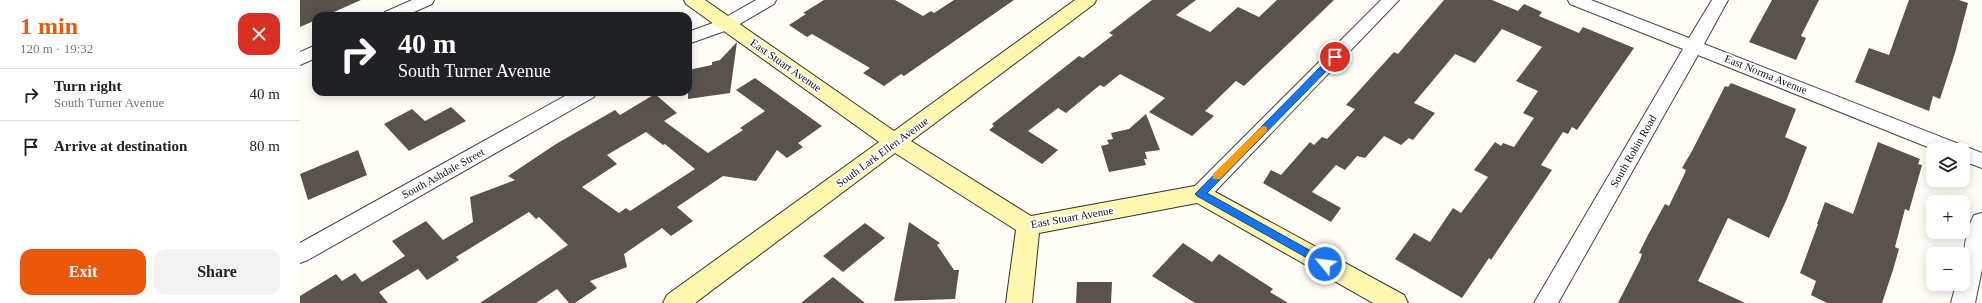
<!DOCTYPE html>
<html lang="en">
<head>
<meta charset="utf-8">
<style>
  body { margin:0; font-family:"Times New Roman",serif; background:#f2f2f2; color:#222; height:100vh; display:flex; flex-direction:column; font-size:15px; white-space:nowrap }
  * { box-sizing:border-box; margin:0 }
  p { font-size:13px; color:#767676 }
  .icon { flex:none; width:22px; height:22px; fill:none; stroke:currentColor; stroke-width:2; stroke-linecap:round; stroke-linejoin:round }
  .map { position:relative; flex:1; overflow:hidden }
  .details { display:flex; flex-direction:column; background:#fff; width:300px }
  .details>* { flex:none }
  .top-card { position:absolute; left:12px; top:12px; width:380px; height:84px; border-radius:12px; box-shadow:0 2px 10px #0003; background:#202124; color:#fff; overflow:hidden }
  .fabs { position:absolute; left:1626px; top:143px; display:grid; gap:8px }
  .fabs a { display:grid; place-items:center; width:44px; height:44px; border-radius:8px; background:#fff; box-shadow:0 2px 10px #0003; font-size:20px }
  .pin { position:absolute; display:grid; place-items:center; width:34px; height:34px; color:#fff; margin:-17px; border:2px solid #fff; border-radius:50%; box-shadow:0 1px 4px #0007 }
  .me { position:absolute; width:44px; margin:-22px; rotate:299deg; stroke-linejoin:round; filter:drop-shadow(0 0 3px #0008) }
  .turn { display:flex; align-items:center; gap:14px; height:84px; padding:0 20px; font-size:18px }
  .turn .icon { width:52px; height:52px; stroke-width:2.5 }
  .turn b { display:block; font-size:28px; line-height:34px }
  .round { display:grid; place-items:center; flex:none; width:42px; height:42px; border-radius:12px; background:#f2f2f2 }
  .overview { display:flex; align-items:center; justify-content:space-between; height:68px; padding:0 20px }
  h1 { font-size:24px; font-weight:800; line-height:30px; color:#ea580c }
  .primary-button { display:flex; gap:8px; margin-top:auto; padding:8px 20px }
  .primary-button a { flex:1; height:46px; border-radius:12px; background:#ea580c; color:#fff; font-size:16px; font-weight:800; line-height:46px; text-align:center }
  .primary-button a+a { background:#f2f2f2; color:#222 }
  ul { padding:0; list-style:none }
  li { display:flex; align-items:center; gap:12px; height:52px; padding:0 20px; border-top:1px solid #e0e0e0 }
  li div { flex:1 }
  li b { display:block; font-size:15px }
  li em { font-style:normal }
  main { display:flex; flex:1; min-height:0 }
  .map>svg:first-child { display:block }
</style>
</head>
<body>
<main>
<section class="details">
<div class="overview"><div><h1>1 min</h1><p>120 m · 19:32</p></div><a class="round" style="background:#d93025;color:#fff"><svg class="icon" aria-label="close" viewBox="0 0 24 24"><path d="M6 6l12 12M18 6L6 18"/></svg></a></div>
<ul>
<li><svg class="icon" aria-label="right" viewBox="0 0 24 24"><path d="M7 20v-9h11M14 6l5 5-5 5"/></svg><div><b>Turn right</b><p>South Turner Avenue</p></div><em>40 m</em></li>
<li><svg class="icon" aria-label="arrive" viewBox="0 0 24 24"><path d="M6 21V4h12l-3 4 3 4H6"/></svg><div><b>Arrive at destination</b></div><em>80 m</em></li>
</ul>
<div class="primary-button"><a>Exit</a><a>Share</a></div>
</section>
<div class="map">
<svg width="1682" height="303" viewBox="0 0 1682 303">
  <rect width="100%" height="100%" fill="#fffdf5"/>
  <path fill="#5a524d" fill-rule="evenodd" d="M 0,0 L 61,0 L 25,16 L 16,16 L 16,20 L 0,27 Z
    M 524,0 L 595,0 L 623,16 L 631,11 L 634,13 L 654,0 L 714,0 L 604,76 L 601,74 L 584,86 L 563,73 L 570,68 L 512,34 L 507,37 L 489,25 L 506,14 L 503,13 Z
    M 852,0 L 896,0 L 876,15 L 910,32 L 938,7 L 959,17 L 977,0 L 1034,0 L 944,86 L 936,81 L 905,111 L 914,116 L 892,136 L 849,112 L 865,98 L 820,74 L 804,87 L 800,85 L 766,113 L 758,108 L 728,131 L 758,150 L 742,164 L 689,130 L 694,126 L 692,124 L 779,56 L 783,58 L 813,35 L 809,33 Z
    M 1144,0 L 1192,0 L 1218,11 L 1224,4 L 1242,12 L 1239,16 L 1279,33 L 1283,27 L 1334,48 L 1277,130 L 1272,127 L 1268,134 L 1263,132 L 1241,165 L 1252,170 L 1191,260 L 1189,258 L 1162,298 L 1095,259 L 1114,233 L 1130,242 L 1153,208 L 1161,213 L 1188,177 L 1174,170 L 1195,142 L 1201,146 L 1203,143 L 1214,147 L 1234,118 L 1223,113 L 1238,91 L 1216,81 L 1242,47 L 1202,29 L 1175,63 L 1155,54 L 1114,103 L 1135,113 L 1113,140 L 1109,138 L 1101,145 L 1084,136 L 1065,158 L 1057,156 L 1045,170 L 1036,165 L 1012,192 L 1041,208 L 1031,222 L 963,183 L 971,170 L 981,175 L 1010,142 L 1014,145 L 1022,137 L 1027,139 L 1055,109 L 1046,105 L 1094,52 L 1098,54 Z
    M 1472,0 L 1519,0 L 1501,36 L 1506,38 L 1496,60 L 1449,42 Z
    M 1609,0 L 1659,0 L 1668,3 L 1655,53 L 1640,99 L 1633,96 L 1629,111 L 1555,82 L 1569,48 L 1589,55 Z
    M 437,42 L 430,93 L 388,99 L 388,70 L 412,65 L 412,62 L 420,60 Z
    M 455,78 L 522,126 L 498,143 L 503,147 L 487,158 L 477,150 L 456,181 L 423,176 L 377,207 L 393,221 L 371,236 L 362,228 L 324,254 L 327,267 L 290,281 L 297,288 L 275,303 L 269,303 L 257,289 L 236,303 L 180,303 L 268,245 L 239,217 L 236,219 L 229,212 L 156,257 L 159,260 L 127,280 L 118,269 L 79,292 L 88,303 L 0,303 L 0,296 L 36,274 L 42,281 L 55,273 L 62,282 L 105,256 L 92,241 L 126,221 L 143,240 L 173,222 L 170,197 L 215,180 L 208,176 L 256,144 L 315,110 L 320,115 L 355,94 L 377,113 L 364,121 L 408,153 L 443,130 L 440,128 L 465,111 L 436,90 ZM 346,132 L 363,145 L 365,144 L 395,169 L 330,211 L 326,208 L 319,213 L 282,187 L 317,164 L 307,155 Z
    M 1431,83 L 1496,109 L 1485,137 L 1507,147 L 1486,201 L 1469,238 L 1428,218 L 1398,281 L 1445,303 L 1318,303 L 1340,260 L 1342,254 L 1339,253 L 1348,235 L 1365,204 L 1369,206 L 1384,175 L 1386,170 L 1382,168 L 1392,151 L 1425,86 L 1428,87 Z
    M 151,107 L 166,121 L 109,151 L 84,124 L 112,109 L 125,121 Z
    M 846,114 L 860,150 L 845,152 L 847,159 L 844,159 L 846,165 L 809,172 L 801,146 L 809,144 L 807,140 L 813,139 L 811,133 L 829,129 Z
    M 1578,142 L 1620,159 L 1618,164 L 1622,165 L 1609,211 L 1605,209 L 1595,247 L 1599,249 L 1593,270 L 1582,303 L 1527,303 L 1511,295 L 1516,281 L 1500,273 L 1518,224 L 1517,224 L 1525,202 L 1553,214 Z
    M 58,150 L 67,175 L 8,200 L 0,174 Z
    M 609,222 L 640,243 L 637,245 L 654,270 L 659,270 L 655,299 L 594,301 Z
    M 565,223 L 585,238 L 543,272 L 523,256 Z
    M 883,243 L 912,262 L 919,254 L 973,289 L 970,292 L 988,303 L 895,303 L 852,276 Z
    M 533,277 L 565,303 L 501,303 Z
    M 777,282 L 812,282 L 811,303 L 776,303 Z"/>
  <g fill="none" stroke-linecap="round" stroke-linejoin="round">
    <defs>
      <path id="street" d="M 112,0 L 134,0 L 132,4 L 105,16 L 82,16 L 85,12 Z
        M 456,0 L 476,0 L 474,4 L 433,28 L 388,44 L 388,32 L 421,20 Z
        M 1081,0 L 1099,0 L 907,200 L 900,202 L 893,200 L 890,194 L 893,188 Z
        M 1268,0 L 1291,0 L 1389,38 L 1412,0 L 1428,0 L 1404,44 L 1682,153 L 1682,168 L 1663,161 L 1663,150 L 1635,150 L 1398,55 L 1258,303 L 1234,303 L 1383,49 L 1270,4 Z
        M 16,45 L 16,58 L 0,65 L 0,52 Z
        M 272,92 L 296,92 L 294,97 L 8,260 L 0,263 L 0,243 Z
        M 1682,213 L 1682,269 L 1675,303 L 1651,303 L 1656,284 L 1663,284 C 1663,261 1663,236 1674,215 Z"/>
      <path id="secondary" d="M 384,0 L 405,0 L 594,131 L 775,0 L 796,0 L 794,4 L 611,141 L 731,216 L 900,185 L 908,188 L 1104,295 L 1108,303 L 1073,303 L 897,203 L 739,233 L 732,303 L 706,303 L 716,230 L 595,153 L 395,303 L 363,303 L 367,295 L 579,142 L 386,4 Z"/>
    </defs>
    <use href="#street" stroke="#444" stroke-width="2"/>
    <use href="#secondary" stroke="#333" stroke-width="2"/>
    <use href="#street" fill="#fff" fill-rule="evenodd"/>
    <use href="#secondary" fill="#fff6b0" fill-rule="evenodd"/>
  </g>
  <path fill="#1a73e8" stroke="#114b97" d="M 1035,54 L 1039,57 L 1038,59 L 907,193 L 1029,261 L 1030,264 L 1029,267 L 1025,268 L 897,196 L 895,194 L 1032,55 Z"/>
  <path fill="#f59e0b" d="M 964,126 L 967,127 L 967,131 L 920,179 L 913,179 L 913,174 L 961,127 Z"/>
  <g text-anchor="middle" stroke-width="4" stroke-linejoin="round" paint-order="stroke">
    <g font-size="11" fill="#111" stroke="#fff">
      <text transform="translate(486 65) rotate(35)" y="4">East Stuart Avenue</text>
      <text transform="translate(1466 74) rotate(22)" y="4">East Norma Avenue</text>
      <text transform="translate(1333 151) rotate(-60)" y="4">South Robin Road</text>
      <text transform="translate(582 152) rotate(-36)" y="4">South Lark Ellen Avenue</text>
      <text transform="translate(143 173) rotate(-29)" y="4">South Ashdale Street</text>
      <text transform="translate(772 217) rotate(-10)" y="4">East Stuart Avenue</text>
    </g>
  </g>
</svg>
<div class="fabs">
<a><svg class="icon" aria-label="layers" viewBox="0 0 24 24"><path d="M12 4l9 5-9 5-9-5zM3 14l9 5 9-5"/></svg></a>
<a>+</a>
<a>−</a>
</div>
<div class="pin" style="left:1035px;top:57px;background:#d93025"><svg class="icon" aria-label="arrive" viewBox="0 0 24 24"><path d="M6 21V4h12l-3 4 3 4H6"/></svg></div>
<svg class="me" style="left:1025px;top:264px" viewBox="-20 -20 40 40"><circle r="17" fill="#1a73e8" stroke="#fff" stroke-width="3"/><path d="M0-11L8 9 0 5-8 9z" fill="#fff"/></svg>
<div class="top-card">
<div class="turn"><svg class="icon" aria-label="right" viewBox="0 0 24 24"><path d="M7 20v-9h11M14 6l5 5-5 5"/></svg><div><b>40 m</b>South Turner Avenue</div></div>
</div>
</div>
</main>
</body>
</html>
